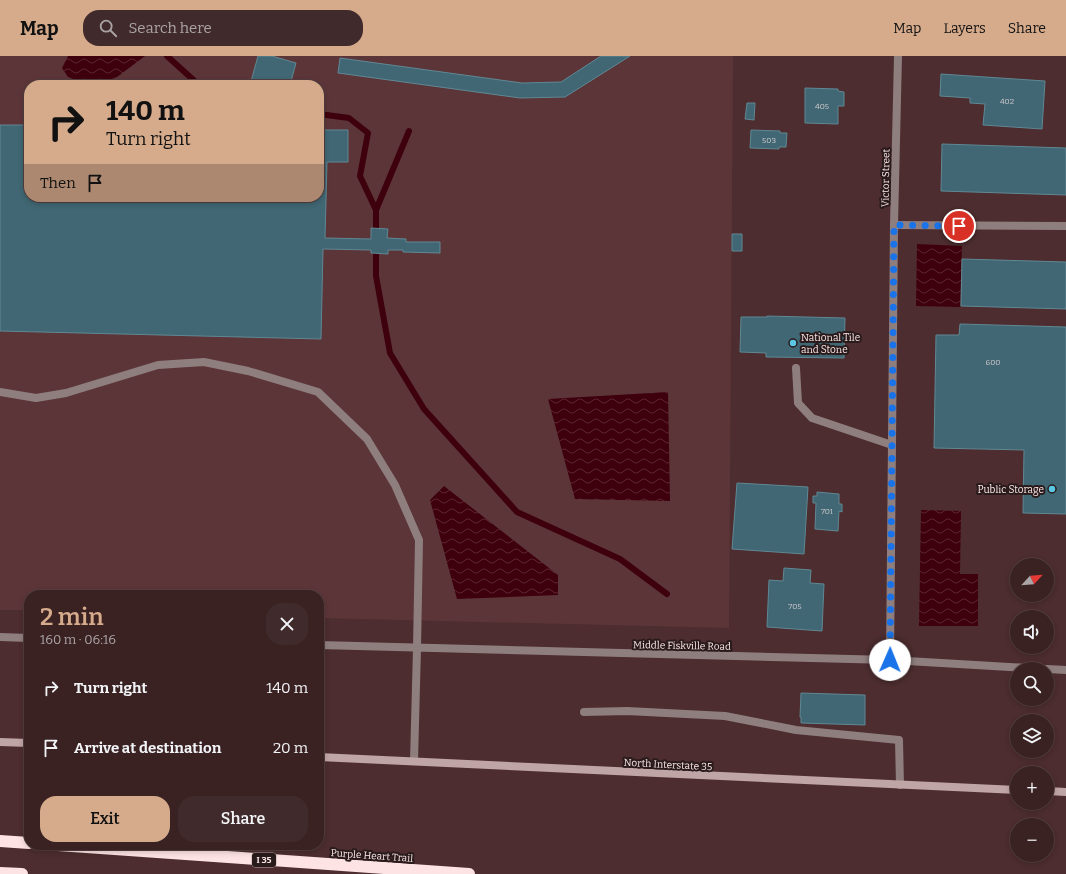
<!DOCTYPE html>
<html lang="en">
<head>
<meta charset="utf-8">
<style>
  body { margin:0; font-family:Bitter,serif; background:#412a2b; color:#f1f3f6; height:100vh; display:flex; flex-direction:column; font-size:15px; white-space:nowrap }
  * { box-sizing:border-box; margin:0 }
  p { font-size:13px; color:#aba4a6 }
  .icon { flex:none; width:22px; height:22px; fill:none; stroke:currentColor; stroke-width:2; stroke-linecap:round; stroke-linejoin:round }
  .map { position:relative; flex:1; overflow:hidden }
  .panel { position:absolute; left:24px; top:534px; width:300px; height:260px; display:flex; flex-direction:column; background:#3a2223; border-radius:16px; box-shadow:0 2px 6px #0003,0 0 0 1px #543f41 }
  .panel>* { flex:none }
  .guide { position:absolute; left:24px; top:24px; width:300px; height:122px; border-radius:16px; box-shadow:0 2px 6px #0003,0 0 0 1px #543f41; background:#d6ab8b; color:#111; overflow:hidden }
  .needle { width:26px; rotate:64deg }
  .buttons { position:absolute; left:1010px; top:502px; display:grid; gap:8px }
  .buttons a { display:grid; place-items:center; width:44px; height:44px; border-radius:50%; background:#3a2223; box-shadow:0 2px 6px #0003,0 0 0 1px #543f41; font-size:20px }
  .pin { position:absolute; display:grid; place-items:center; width:34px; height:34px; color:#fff; margin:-17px; border:2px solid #fff; border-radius:50%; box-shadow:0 1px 4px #0007 }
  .me { position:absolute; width:44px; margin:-22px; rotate:1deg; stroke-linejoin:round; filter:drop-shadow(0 0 3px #0008) }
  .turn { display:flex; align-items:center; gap:14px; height:84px; padding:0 16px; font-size:18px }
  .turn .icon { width:52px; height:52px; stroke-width:2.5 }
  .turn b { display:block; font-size:28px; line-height:34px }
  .then { display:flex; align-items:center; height:38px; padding:0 16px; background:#0003; gap:8px; font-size:15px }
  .round { display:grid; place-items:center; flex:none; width:42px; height:42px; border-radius:16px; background:#412a2b }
  .summary { display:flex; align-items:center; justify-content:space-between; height:68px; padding:0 16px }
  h1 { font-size:24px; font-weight:600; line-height:30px; color:#d6ab8b }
  .action { display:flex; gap:8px; margin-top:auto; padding:8px 16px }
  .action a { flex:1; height:46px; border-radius:16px; background:#d6ab8b; color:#111; font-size:16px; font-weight:600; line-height:46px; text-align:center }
  .action a+a { background:#412a2b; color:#f1f3f6 }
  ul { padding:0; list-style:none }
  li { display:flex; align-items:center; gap:12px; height:60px; padding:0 16px }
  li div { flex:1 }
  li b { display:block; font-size:15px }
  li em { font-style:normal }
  header { display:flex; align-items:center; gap:24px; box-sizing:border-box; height:56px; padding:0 20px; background:#d6ab8b; color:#111 }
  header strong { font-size:19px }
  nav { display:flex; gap:22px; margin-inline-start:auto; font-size:14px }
  .search { width:280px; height:36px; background:#412a2b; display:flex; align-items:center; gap:10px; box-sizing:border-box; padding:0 14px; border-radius:16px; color:#aba4a6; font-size:15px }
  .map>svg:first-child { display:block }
</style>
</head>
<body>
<header>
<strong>Map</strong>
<div class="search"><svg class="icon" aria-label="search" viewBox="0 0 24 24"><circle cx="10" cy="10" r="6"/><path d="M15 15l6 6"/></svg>Search here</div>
<nav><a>Map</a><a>Layers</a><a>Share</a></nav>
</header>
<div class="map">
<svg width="1066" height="818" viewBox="0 0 1066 818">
  <defs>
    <pattern id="water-waves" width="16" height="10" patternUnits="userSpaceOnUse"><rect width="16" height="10" fill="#3e000d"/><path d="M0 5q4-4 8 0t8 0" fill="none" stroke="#5b2530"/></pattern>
  </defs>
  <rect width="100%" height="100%" fill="#4d2d2f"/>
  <path fill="#5c3538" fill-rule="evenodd" d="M 0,0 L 733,0 L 729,572 L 319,562 L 319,539 L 29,539 L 29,554 L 0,554 ZM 29,29 L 319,29 L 319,141 L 29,141 Z"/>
  <path fill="url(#water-waves)" d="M 68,0 L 145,0 L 117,21 L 95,29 L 89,29 L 68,21 L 62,12 Z
    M 917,188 L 962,190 L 960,251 L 916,250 Z
    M 668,336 L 670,445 L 575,443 L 548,343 Z
    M 444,430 L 558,519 L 558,539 L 457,543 L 430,444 Z
    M 921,454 L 961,455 L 960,518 L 978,518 L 978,570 L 919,570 Z"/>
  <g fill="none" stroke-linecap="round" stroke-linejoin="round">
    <path stroke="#3e000d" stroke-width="6" d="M 167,0 L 199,29
      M 319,58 L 349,62 L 368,77 L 360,120 L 376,154
      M 376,179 L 376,154 L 409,75
      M 376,190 L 376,220 L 390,297 L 424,353 L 517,456 L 620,503 L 667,538"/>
  </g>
  <path fill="#406773" stroke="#608894" d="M 258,0 L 272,0 L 296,7 L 290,29 L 250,29 Z
    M 601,0 L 630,0 L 565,41 L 520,42 L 338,17 L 340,2 L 522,27 L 561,26 Z
    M 941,18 L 1045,25 L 1042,73 L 983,69 L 985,48 L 970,47 L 970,42 L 940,40 Z
    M 805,32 L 838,33 L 838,35 L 844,36 L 844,50 L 838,50 L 838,68 L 805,67 Z
    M 747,47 L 755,47 L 754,64 L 745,63 Z
    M 0,69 L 29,69 L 29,141 L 319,141 L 319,74 L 348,74 L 348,106 L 327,106 L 325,182 L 371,183 L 371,172 L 388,173 L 387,182 L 406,183 L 406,186 L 440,186 L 440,197 L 403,196 L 403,194 L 388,194 L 388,198 L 371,197 L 371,194 L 323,193 L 321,283 L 0,275 Z
    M 751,74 L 780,75 L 780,77 L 787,77 L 786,91 L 779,91 L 779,93 L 750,92 Z
    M 942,88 L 1066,92 L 1066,139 L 941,135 Z
    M 732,178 L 742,178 L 742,195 L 732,195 Z
    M 962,203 L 1066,206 L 1066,253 L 961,250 Z
    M 767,260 L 845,262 L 844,302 L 766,301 L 766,297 L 740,296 L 741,261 L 767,261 Z
    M 960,268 L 1066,271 L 1066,458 L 1023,457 L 1024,394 L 934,392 L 936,279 L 959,279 Z
    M 737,427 L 808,431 L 804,498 L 732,493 Z
    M 817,436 L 839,438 L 839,448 L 842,448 L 842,456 L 839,455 L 838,475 L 815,473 L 816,447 L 813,447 L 813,440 L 817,440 Z
    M 784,512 L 811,514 L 810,527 L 824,528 L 822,575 L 767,571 L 769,524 L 783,525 Z
    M 801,637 L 865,639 L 865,669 L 801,667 L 801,661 L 800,661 Z"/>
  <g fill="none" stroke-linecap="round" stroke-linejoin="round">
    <path stroke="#8f7e7e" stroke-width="8" d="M 894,169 L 1066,170
      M 796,312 L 798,347 L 812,362 L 892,389
      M 0,336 L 36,342 L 66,337 L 158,309 L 204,306 L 248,315 L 318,336 L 367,383 L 395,429 L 419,484 L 417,592
      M 584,656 L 627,655 L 725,660 L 796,674 L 899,684 L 900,729"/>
    <path stroke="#8f7e7e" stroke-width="8" d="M 0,581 L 29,582
      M 319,589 L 890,604 L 1045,613
      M 890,604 L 894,169 L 898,0
      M 1047,613 L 1066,614
      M 414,705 L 417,592"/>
    <path stroke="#c0a5a6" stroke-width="8" d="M 0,686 L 29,687
      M 319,701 L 1017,734
      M 1047,735 L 1066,736"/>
    <path stroke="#fde3e4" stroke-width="12" d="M 0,785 L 29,787
      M 58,789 L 469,818
      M 0,817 L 22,818"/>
  </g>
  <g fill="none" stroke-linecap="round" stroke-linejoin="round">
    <path stroke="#1a73e8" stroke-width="7" stroke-dasharray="0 12.6" d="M 890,604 L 894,169 L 959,170"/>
  </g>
  <g fill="#5ac8e5" stroke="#291a1b" stroke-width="1.5">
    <circle cx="793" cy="287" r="4"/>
    <circle cx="1052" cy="433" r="4"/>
  </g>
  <g text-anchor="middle" stroke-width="4" stroke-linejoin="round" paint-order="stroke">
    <g font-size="8" fill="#cec8cb">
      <text x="1007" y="48">402</text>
      <text x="822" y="53">405</text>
      <text x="769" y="87">503</text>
      <text x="993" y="309">600</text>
      <text x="827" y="458">701</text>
      <text x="795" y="553">705</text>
    </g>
    <rect fill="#291a1b" stroke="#beaaaa" stroke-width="1" x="252" y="797" width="24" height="14" rx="3"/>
    <g font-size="9" font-weight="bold" fill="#fee8e8">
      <text x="264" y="807">I 35</text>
    </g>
    <g font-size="10" fill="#fee8e8" stroke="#291a1b">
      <text transform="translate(885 122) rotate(-89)" y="4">Victor Street</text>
      <text transform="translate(682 589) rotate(1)" y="4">Middle Fiskville Road</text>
      <text transform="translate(668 708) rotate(3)" y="4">North Interstate 35</text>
      <text transform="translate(372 799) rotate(4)" y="4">Purple Heart Trail</text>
    </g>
    <g font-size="10" fill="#fee8e8" stroke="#291a1b" text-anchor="start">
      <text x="801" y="285">National Tile<tspan x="801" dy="12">and Stone</tspan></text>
      <text x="1044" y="437" text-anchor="end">Public Storage</text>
    </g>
  </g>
</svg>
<div class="buttons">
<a><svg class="needle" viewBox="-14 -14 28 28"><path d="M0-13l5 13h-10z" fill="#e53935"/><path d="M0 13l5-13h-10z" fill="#aba4a6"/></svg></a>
<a><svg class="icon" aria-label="sound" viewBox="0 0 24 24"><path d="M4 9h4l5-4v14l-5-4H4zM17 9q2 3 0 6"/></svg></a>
<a><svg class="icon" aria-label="search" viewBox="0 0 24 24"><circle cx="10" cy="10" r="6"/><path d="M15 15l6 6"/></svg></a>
<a><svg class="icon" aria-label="layers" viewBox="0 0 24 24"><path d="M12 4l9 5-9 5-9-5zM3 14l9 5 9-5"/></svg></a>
<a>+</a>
<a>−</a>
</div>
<div class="pin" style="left:959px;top:170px;background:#d93025"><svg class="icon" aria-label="arrive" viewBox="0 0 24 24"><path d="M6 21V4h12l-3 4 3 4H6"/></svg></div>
<svg class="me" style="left:890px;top:604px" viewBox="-20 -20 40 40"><circle r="19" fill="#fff"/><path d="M0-13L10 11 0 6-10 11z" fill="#1a73e8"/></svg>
<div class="guide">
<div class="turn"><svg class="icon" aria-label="right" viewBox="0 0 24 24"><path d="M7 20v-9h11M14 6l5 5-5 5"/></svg><div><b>140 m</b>Turn right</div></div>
<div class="then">Then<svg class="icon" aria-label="arrive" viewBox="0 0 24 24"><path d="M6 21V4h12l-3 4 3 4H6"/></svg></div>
</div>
<section class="panel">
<div class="summary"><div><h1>2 min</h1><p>160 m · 06:16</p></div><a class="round"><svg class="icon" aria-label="close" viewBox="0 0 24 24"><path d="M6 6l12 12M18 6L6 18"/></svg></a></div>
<ul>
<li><svg class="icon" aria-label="right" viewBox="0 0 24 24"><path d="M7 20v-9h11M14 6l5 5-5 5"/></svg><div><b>Turn right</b></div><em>140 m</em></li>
<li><svg class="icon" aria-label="arrive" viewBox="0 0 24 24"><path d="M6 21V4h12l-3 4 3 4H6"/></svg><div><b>Arrive at destination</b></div><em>20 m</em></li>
</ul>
<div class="action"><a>Exit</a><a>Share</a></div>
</section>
</div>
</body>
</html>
